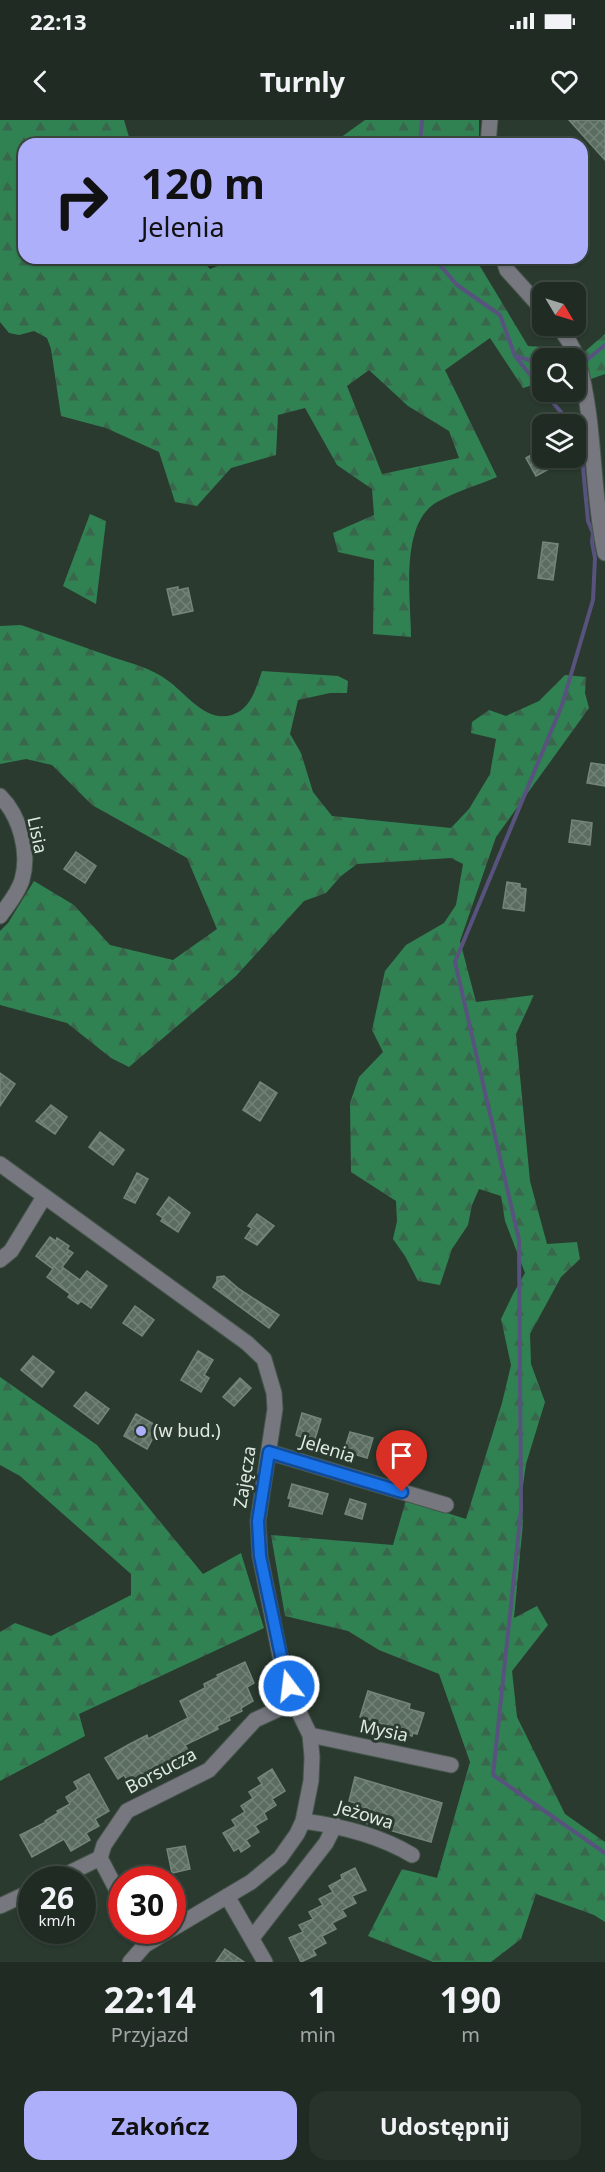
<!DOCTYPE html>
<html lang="pl">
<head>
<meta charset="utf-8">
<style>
  body { margin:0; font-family:"Noto Sans",sans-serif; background:#28342b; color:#f1f3f6; height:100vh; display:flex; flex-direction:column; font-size:22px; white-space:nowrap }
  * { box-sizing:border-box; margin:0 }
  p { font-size:20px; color:#a2a7a6 }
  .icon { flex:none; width:33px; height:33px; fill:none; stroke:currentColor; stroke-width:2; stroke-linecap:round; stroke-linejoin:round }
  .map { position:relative; height:1842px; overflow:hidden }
  .sheet { display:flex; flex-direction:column; background:#202c23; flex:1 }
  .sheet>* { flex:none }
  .guide { position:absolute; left:18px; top:18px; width:570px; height:126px; border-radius:18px; box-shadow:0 2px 4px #0004,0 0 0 2px #3d4841; background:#adaffb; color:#111; overflow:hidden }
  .needle { width:39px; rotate:128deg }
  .tools { position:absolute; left:532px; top:162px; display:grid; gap:12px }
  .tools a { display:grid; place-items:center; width:54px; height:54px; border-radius:12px; background:#202c23; box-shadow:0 2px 4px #0004,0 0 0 2px #3d4841; font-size:30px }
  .speed { position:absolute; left:18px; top:1746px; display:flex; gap:12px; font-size:30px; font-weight:700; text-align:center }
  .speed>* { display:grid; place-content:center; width:78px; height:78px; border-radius:50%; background:#202c23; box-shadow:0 2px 4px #0004,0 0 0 2px #3d4841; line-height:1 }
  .speed small { font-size:15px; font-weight:400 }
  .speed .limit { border:9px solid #d22; background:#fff; color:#111 }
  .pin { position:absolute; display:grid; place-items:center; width:51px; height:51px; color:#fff; margin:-62px -26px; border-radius:50% 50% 50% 0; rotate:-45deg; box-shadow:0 0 6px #0007 }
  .pin .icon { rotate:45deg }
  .me { position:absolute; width:66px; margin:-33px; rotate:345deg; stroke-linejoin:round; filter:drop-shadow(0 0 4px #0008) }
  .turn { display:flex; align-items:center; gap:21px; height:126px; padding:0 24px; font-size:27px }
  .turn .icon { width:78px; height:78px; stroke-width:2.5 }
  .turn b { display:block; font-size:42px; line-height:51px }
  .eta { display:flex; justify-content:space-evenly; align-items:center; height:102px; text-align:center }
  .eta b { font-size:36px; font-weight:700; line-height:42px }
  .primary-button { display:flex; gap:12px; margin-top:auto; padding:12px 24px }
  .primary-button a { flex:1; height:69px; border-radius:18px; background:#adaffb; color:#111; font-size:24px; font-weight:700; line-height:69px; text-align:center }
  .primary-button a+a { background:#28342b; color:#f1f3f6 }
  .status { display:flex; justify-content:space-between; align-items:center; height:42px; padding:0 30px; background:#202c23; direction:ltr }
  .status svg { height:16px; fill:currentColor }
  header { display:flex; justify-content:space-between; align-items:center; height:78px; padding:0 24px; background:#202c23; font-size:27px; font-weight:700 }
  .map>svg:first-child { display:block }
</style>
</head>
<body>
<div class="status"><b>22:13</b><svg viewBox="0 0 49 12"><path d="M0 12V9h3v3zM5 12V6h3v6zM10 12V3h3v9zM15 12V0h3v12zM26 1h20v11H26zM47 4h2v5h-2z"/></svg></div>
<header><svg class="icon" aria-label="back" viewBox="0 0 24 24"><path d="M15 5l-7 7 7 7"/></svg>Turnly<svg class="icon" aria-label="heart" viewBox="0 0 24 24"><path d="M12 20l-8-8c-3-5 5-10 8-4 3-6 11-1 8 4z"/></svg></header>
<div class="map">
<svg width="605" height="1842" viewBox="0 0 605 1842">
  <defs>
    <pattern id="forest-firs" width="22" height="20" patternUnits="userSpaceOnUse" patternTransform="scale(1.5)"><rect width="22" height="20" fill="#318252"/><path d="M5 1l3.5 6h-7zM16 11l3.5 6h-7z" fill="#39674c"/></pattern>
    <pattern id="building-cross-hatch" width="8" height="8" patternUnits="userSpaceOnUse" patternTransform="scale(1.5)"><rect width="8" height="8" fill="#5b6d60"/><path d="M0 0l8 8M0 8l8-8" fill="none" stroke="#728277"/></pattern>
  </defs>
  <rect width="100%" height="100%" fill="#2a3a2f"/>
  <path fill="url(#forest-firs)" fill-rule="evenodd" d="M 0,0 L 124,0 L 131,24 L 24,24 L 24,138 L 200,138 L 210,149 L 238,138 L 475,138 L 528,226 L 558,228 L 562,238 L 543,238 L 543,262 L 523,268 L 490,218 L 445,250 L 497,357 C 478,365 455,372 437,382 C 399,404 411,479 411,517 L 373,514 L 374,440 L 338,432 L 333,413 L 374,395 L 372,369 L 337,345 L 305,288 L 278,295 L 276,335 L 231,348 L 197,386 L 175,382 L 159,332 L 106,308 L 61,296 L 51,229 L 47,218 L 34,211 L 19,215 L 9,213 L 0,202 ZM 369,250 L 408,286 L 449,311 L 459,338 L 382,354 L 347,266 Z
    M 365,0 L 479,0 L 479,24 L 341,24 L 340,18 Z
    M 605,214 L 605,254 L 591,259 L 583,233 Z
    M 90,394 L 106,401 L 96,484 L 63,466 Z
    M 21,505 C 51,516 82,526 112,537 C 130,543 151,548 167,560 C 186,573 205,603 232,595 C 251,589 256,568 262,551 L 338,556 L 348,561 L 347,573 L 330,573 L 298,580 L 290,614 L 301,633 L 313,672 L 332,696 L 451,708 L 469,689 L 490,654 L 496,619 L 471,613 L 472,602 L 489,590 L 506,596 L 539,581 L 565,555 L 586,557 L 585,573 L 589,588 L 496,717 L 460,821 L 476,882 L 534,875 L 516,914 L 530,1061 L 547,1124 L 577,1122 L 580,1139 L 561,1157 L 530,1214 L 531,1244 L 545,1282 L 526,1344 L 521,1380 L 523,1403 L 514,1498 L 537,1486 L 548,1505 L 512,1551 L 517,1597 L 565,1694 L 605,1722 L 605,1802 L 594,1795 L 536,1774 L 521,1819 L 491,1842 L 433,1842 L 368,1816 L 402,1749 L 437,1758 L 470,1642 L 439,1554 L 379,1530 L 348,1511 L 285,1496 L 271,1415 L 393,1425 L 406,1380 L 466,1399 L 502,1283 L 511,1245 L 501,1199 L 513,1174 L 525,1153 L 505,1101 L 501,1076 L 479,1069 L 472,1085 L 468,1105 L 452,1129 L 440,1165 L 418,1161 L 405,1136 L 393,1119 L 397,1101 L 396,1081 L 351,1052 L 350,983 L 359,957 L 383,932 L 372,910 L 385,851 L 406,825 L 444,803 L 456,785 L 463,744 L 451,738 L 357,744 L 341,756 L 326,773 L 304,781 L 236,856 L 129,947 L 111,938 L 67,903 L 0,885 L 0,811 L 8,803 L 34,761 L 74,785 L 110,825 L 173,840 L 217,809 L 187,738 L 92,685 L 52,645 L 26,639 L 0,644 L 0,506 Z
    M 0,1257 L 97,1325 L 203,1454 L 241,1433 L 264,1508 L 79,1594 L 85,1616 L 0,1661 L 0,1512 L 15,1503 L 51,1516 L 131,1475 L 131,1454 L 20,1356 L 0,1345 Z"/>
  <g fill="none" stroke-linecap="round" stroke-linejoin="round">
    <path stroke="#58537e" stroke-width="4" d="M 420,24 L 422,0
      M 434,138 L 457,165 L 500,195 L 515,236 L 543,244
      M 515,236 L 543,271
      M 583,243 L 605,225
      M 544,272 L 571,304
      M 576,315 L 581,326 L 588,401 L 593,413 L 592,422 L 595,438 L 593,480 L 562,585 L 455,842 L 519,1120 L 521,1390 L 493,1655 L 605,1733"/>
  </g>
  <path fill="url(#building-cross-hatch)" stroke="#748679" stroke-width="1.5" d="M 569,0 L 605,0 L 605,40 Z
    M 543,328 L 543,338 L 569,338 L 536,356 L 526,338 Z
    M 543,422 L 558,424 L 553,460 L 538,458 Z
    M 178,467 L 178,470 L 188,468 L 193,491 L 173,495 L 167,469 Z
    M 591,643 L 605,645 L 605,666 L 587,663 Z
    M 572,700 L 592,703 L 590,725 L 569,722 Z
    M 76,732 L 96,746 L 85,763 L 64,749 Z
    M 507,762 L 520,764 L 520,768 L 526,769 L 524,791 L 503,788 Z
    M 0,953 L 15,964 L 0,986 Z
    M 260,962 L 277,973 L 260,1001 L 243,990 Z
    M 51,985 L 67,997 L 55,1014 L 36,1001 Z
    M 100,1012 L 124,1030 L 113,1045 L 89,1027 Z
    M 137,1053 L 148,1059 L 135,1083 L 124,1078 Z
    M 169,1077 L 190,1093 L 178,1112 L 161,1101 L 163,1098 L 157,1094 Z
    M 257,1094 L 274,1106 L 257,1125 L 245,1118 L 252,1108 L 248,1106 Z
    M 50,1117 L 56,1121 L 57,1118 L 69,1126 L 67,1129 L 73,1133 L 62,1147 L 80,1160 L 87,1151 L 107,1166 L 91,1188 L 81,1181 L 78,1184 L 68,1177 L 70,1174 L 47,1157 L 53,1149 L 36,1136 Z
    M 224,1156 L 239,1169 L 279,1195 L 269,1208 L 213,1167 L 217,1161 L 217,1157 Z
    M 135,1186 L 154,1200 L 142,1216 L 123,1203 Z
    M 198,1231 L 213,1240 L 204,1255 L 209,1258 L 201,1272 L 181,1260 Z
    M 33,1236 L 54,1252 L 42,1267 L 21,1250 Z
    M 240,1258 L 251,1268 L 234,1286 L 223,1277 Z
    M 86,1272 L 109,1289 L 98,1304 L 74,1286 Z
    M 302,1293 L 321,1299 L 314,1322 L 296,1315 Z
    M 136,1294 L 159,1307 L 147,1329 L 124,1316 Z
    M 350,1312 L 373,1318 L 367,1338 L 344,1331 Z
    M 396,1326 L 419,1333 L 413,1352 L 390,1345 Z
    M 292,1364 L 328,1374 L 322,1394 L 289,1386 L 291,1379 L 288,1378 Z
    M 350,1379 L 366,1384 L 362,1399 L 345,1394 Z
    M 245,1542 L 254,1563 L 247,1567 L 253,1581 L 241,1588 L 242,1591 L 229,1597 L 230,1600 L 217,1606 L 218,1609 L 185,1625 L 194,1641 L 132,1669 L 124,1655 L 118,1659 L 105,1638 L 128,1625 L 147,1615 L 148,1619 L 188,1598 L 180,1581 L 205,1568 L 204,1564 L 218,1557 L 217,1555 Z
    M 368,1571 L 410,1584 L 409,1589 L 424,1593 L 417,1614 L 413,1613 L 412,1616 L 402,1613 L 403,1610 L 360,1597 Z
    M 272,1649 L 285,1671 L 272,1679 L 276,1685 L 264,1693 L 267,1699 L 255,1706 L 259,1712 L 246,1720 L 250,1726 L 241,1732 L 239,1728 L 234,1731 L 223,1713 L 236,1706 L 232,1700 L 245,1692 L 241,1686 L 253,1678 L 249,1672 L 262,1664 L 258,1658 Z
    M 89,1654 L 109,1691 L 95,1699 L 99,1706 L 86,1713 L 90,1720 L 71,1731 L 64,1719 L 32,1737 L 20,1715 L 46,1702 L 45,1701 L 58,1693 L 57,1691 L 70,1684 L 66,1677 L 78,1669 L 74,1662 Z
    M 355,1657 L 442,1683 L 431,1722 L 351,1699 L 355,1683 L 349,1681 Z
    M 185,1726 L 190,1749 L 172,1753 L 167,1729 Z
    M 355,1748 L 366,1770 L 352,1776 L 356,1783 L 342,1790 L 346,1796 L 332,1803 L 336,1809 L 322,1816 L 326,1823 L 313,1830 L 316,1835 L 301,1842 L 289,1818 L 303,1812 L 299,1805 L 313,1799 L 309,1792 L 323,1785 L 319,1779 L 333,1772 L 329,1766 L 342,1759 L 341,1755 Z
    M 225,1829 L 244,1842 L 216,1842 Z"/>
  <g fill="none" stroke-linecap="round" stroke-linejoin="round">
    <defs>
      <path id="minor" d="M 488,24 L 490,0
        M 503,138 L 507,150 L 543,190
        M 557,206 C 566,215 574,229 578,241 C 596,303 591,370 605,433
        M 0,676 C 20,696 30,732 22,760 C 18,773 8,785 0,796
        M 0,1044 L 247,1223 L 264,1239 L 274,1273 L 275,1289 L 258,1401 L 260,1436 L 283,1550 L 294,1582 L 310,1615 L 312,1637 L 311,1661 L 303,1701 L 297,1714 L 280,1738 L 251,1762 L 172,1809
        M 0,1140 L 11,1131 L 44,1077
        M 269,1332 L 446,1385
        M 310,1615 L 451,1645
        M 303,1701 C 341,1706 379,1715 412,1735
        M 100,1738 L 122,1780
        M 55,1760 L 100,1738 L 104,1725 L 127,1691 L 209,1650 L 255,1600 L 294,1582
        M 227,1776 L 265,1842
        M 0,1786 L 32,1771
        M 137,1810 L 145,1825
        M 252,1818 L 326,1723 L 335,1705
        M 130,1842 L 145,1825 L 170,1810"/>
    </defs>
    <use href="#minor" stroke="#47564c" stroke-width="17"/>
    <use href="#minor" stroke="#76777f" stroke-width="15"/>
  </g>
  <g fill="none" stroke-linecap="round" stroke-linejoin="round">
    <defs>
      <path id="route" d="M 289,1566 L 284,1550 L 260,1436 L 258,1401 L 269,1332 L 402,1372"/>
    </defs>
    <use href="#route" stroke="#114b97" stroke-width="15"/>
    <use href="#route" stroke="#1a73e8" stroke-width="10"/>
  </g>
  <circle fill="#adaffb" stroke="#2a3a2f" stroke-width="2" cx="141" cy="1311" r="6"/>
  <g text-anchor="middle" stroke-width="6" stroke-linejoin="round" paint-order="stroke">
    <g font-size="18" fill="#e0eae3" stroke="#2a3a2f">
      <text transform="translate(37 715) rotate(78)" y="6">Lisia</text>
      <text transform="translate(328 1329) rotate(17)" y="6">Jelenia</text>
      <text transform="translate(245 1357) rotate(-81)" y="6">Zajęcza</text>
      <text transform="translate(384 1611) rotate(12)" y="6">Mysia</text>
      <text transform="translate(161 1651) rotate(-28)" y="6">Borsucza</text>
      <text transform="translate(365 1695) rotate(17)" y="6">Jeżowa</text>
    </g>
    <g font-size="18" fill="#e0eae3" stroke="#2a3a2f" text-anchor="start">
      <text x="153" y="1317">(w bud.)</text>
    </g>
  </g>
</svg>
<div class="tools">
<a><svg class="needle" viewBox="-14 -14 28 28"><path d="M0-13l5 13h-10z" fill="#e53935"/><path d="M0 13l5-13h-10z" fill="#a2a7a6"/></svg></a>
<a><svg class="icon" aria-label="search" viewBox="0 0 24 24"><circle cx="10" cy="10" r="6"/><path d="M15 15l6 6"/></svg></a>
<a><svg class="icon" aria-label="layers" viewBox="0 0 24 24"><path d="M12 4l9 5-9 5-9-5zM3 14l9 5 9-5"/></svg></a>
</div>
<div class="speed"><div>26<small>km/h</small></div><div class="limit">30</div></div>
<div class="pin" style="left:402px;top:1372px;background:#d93025"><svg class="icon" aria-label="arrive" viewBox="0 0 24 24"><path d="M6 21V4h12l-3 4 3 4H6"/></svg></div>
<svg class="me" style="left:289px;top:1566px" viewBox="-20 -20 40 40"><circle r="17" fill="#1a73e8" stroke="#fff" stroke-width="3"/><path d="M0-11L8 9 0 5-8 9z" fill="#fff"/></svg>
<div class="guide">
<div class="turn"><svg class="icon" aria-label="right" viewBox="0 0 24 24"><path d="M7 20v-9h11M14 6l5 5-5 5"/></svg><div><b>120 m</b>Jelenia</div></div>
</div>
</div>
<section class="sheet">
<div class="eta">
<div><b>22:14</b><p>Przyjazd</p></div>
<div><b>1</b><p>min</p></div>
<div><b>190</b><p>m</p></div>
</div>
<div class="primary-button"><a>Zakończ</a><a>Udostępnij</a></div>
</section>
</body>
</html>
